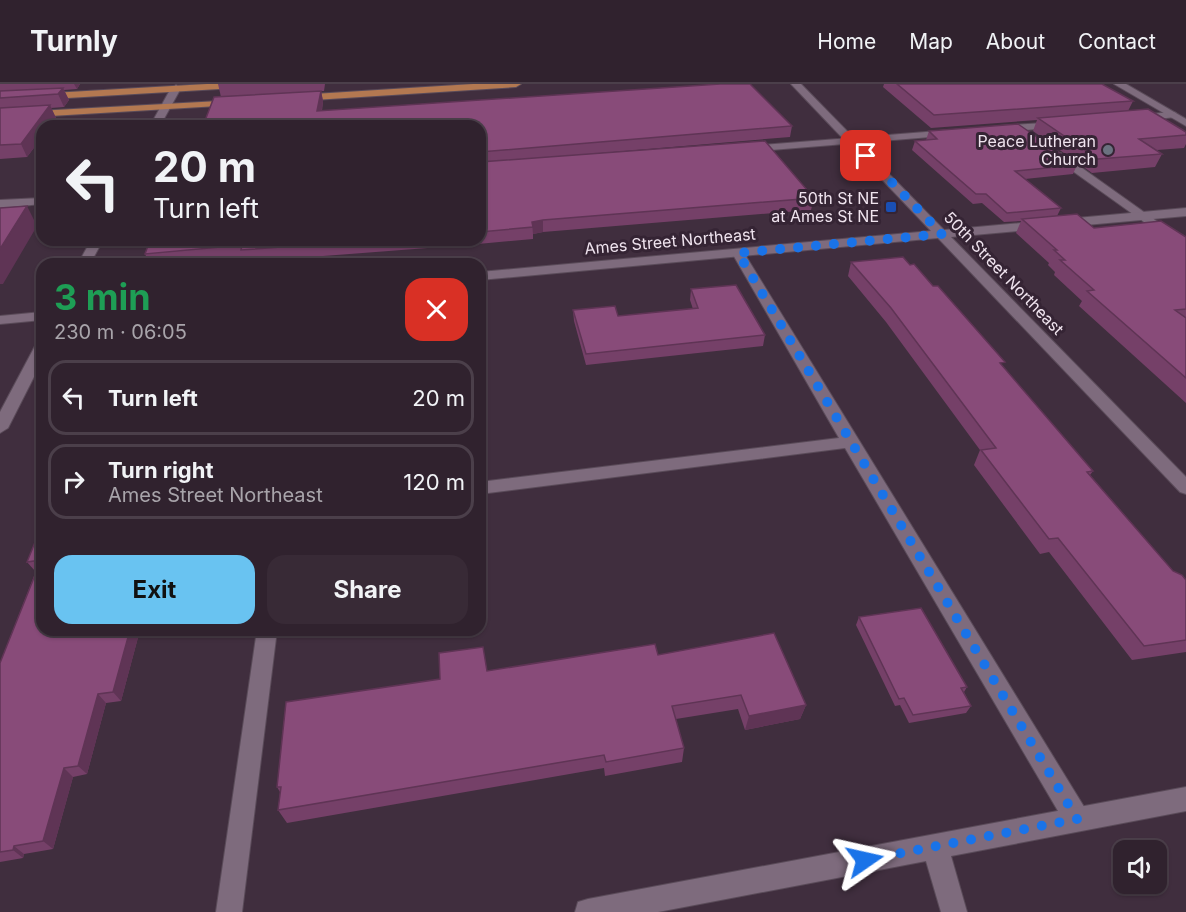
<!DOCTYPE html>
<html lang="en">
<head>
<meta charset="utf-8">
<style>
  body { margin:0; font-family:Inter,sans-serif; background:#382a36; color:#f1f3f6; height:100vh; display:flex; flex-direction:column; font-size:22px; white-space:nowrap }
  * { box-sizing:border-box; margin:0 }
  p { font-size:20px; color:#a8a4aa }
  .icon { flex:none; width:33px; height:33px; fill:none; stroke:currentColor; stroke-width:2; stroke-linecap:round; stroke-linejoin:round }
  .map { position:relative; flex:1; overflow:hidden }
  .side { position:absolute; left:36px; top:174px; width:450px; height:378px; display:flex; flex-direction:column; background:#30222e; border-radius:18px; box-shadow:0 2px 4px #0004,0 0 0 2px #4b3f4a }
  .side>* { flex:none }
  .top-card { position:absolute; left:36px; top:36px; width:450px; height:126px; border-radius:18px; box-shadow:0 2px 4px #0004,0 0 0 2px #4b3f4a; background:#30222e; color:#f1f3f6; overflow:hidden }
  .controls { position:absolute; left:1113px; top:756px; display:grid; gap:12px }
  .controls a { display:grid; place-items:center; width:54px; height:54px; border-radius:12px; background:#30222e; box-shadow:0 2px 4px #0004,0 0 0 2px #4b3f4a; font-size:30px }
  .pin { position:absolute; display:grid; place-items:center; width:51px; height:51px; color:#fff; margin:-26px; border-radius:12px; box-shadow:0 3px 9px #0006 }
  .me { position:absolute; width:66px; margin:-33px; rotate:79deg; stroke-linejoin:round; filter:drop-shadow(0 0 4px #0008) }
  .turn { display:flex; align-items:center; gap:21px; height:126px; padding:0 18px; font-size:27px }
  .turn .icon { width:78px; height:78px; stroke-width:2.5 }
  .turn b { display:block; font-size:42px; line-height:51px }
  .round { display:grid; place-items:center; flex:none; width:63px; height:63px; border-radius:18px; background:#382a36 }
  .summary { display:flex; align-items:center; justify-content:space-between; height:102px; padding:0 18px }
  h1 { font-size:36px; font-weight:700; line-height:45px; color:#1e9e55 }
  .primary-button { display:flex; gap:12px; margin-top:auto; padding:12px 18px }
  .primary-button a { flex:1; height:69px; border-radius:18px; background:#69c3f1; color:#111; font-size:24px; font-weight:700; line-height:69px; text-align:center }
  .primary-button a+a { background:#382a36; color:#f1f3f6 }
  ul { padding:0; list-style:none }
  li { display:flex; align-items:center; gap:18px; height:75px; margin:0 12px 9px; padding:0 6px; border:3px solid #4b3f4a; border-radius:18px }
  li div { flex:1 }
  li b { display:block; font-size:22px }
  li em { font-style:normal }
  header { display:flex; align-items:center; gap:36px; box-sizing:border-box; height:84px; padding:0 30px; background:#30222e; border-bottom:2px solid #4b3f4a }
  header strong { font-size:28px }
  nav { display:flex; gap:33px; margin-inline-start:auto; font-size:21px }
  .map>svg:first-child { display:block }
</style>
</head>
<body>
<header>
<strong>Turnly</strong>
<nav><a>Home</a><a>Map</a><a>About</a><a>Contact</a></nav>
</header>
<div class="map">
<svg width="1186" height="828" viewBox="0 0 1186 828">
  <rect width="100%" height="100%" fill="#402e3e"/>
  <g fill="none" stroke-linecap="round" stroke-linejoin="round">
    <defs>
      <path id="lane" d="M 1173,28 L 1176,29 L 1176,33 L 1137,37 L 1132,34 L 1137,31 Z
        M 1059,38 L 1064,41 L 1063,43 L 999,48 L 994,45 L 999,42 Z
        M 951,46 L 955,47 L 955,51 L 748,68 L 743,65 L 748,62 Z
        M 1053,69 L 1061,69 L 1186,158 L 1186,168 L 1053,73 Z
        M 42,114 L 42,120 L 0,124 L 0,116 Z
        M 738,165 L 744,169 L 1086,726 L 1089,735 L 1086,744 L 1077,747 L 1068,744 L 845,364 L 480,410 L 480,398 L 839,354 L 732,169 Z
        M 257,546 L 277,546 L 242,828 L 216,828 Z"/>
      <path id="street" d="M 791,0 L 801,0 L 944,146 L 1186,124 L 1186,132 L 951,153 L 1186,393 L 1186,410 L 1180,408 L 938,154 L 480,196 L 480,188 L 931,147 Z
        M 1114,0 L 1126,0 L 1186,35 L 1186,42 Z
        M 42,228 L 42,236 L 0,240 L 0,232 Z
        M 1186,703 L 1186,727 L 951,772 L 967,828 L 941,828 L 926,777 L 658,828 L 575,828 L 578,818 L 588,815 Z"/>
      <path id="secondary" d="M 176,1 L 181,4 L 160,42 L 150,42 L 171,4 Z
        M 91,156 L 103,156 L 90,180 L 78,180 Z
        M 42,258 L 42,277 L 8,344 L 0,349 L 0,328 L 35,262 Z"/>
      <path id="primary" d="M 207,0 L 258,0 L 253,3 L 0,18 L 0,12 Z
        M 473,0 L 521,0 L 516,3 L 298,17 L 293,14 L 298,11 Z
        M 238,16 L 238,20 L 235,21 L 0,35 L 0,29 Z"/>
    </defs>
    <use href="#lane" stroke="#5a4b59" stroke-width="2"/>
    <use href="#street" stroke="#5a4b59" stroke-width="2"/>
    <use href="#secondary" stroke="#5a4b59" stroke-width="2"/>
    <use href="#primary" stroke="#5a4b59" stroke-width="2"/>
    <use href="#lane" fill="#7e6b7d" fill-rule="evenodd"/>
    <use href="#street" fill="#7e6b7d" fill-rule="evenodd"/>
    <use href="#secondary" fill="#7e6b7d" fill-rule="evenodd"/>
    <use href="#primary" fill="#b37851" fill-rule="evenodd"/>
  </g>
  <path fill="#754068" d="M 0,0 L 80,0 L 77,5 L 64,6 L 69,16 L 64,23 L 51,24 L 56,34 L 42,42 L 42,53 L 27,73 L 0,75 Z
    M 218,0 L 325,0 L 324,7 L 321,7 L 323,17 L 322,27 L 792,42 L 790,53 L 565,72 L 814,114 L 811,126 L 543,148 L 533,150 L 533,155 L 467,161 L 245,178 L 244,173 L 170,180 L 150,180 L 145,170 L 150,156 L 480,156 L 480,42 L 203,42 L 221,13 Z
    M 884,0 L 1102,0 L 1133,17 L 1128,27 L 1186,48 L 1186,60 L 1184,64 L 1157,66 L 1162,70 L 1155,83 L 1092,89 L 1033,47 L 1037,36 L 931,44 L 883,3 Z
    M 929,47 L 1077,81 L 1073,90 L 1025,95 L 1061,124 L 1057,132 L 1094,144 L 1186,153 L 1186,319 L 1079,222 L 1082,217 L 1054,191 L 1055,188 L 1048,181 L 1049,179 L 1016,149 L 1021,137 L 1004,138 L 982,119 L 973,120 L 912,66 L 915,57 L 926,56 Z
    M 851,178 L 1003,283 L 1093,387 L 1090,391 L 1173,487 L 1186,496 L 1186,568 L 1132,576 L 1049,468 L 1040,470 L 974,381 L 980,366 L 886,238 L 848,192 Z
    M 691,205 L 765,251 L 763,262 L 586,281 L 574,237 L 573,226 L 618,232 L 693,225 L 690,216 Z
    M 42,441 L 140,546 L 121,617 L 106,619 L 87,690 L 73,693 L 53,765 L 24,770 L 23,774 L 0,778 L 0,579 L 36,487 L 35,487 L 27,478 Z
    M 859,533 L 967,603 L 964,608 L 971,622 L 966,629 L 909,639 L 900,621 L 895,622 L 856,541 Z
    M 658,571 L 806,621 L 800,635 L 745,646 L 738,625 L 676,635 L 684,664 L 682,678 L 605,692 L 604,684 L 287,739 L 278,726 L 280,708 L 277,703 L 440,595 L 487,587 Z"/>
  <path fill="#5f3455" d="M 74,0 L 80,0 L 77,5 Z
    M 63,4 L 69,16 L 64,23 L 58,10 Z
    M 321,7 L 323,17 L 320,37 L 317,27 Z
    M 50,21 L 56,34 L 50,42 L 42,42 L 42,53 L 27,73 L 21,60 Z
    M 27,122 L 37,142 L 3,200 L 0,200 L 0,165 Z
    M 543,136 L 543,148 L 533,150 L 532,138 Z
    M 130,546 L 140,546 L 121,617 L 113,608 Z
    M 98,610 L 106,619 L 87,690 L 78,682 Z
    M 806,621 L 800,635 L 745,646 L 749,632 Z
    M 64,684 L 73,693 L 53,765 L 43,757 Z
    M 14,762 L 24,770 L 23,774 L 13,766 Z"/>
  <path fill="#884b79" stroke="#5f3455" stroke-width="1.5" d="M 720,0 L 750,0 L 792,42 L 480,68 L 480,42 L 203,42 L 214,13 L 321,7 L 317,27 Z
    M 897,0 L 1102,0 L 1133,17 L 934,31 Z
    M 63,4 L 58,10 L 0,14 L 0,7 Z
    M 50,21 L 21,60 L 0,61 L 0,24 Z
    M 1148,25 L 1186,48 L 1186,51 L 1139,55 L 1162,70 L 1098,75 L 1038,34 Z
    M 1018,40 L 1077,81 L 1015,87 L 1061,124 L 1007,129 L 986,110 L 976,110 L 915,57 L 937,55 L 929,47 Z
    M 765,57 L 814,114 L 543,136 L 532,138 L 533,143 L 480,148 L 480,78 Z
    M 27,122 L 0,165 L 0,124 Z
    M 1077,130 L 1094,144 L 1161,137 L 1186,153 L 1186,225 L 1175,226 L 1186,234 L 1186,294 L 1087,207 L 1094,206 L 1060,176 L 1065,176 L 1054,166 L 1057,166 L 1022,135 Z
    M 150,156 L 377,156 L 241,166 L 242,161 L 145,170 Z
    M 903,173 L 910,181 L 914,180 L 933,202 L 938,202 L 1005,278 L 1000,279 L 1093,387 L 1087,388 L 1173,487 L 1182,491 L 1186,496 L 1186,556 L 1144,562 L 1058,454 L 1049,455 L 981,366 L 996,364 L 891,224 L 851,178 Z
    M 736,201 L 765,251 L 586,270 L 573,226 L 615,222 L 618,232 L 698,224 L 691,205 Z
    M 42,441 L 42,546 L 130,546 L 113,608 L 98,610 L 78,682 L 64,684 L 43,757 L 14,762 L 13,766 L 0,768 L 0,579 L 41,476 L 27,478 Z
    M 921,524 L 967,603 L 961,604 L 971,622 L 913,631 L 904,614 L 899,615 L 859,533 Z
    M 774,549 L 806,621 L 749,632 L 741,611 L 672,622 L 684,664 L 606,678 L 604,671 L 278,726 L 281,703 L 277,703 L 286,618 L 440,595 L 439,569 L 483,563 L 487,587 L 655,560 L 658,571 Z"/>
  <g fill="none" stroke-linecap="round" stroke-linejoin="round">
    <path stroke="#1a73e8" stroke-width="10" stroke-dasharray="0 18" d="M 865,776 L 1077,735 L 738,169 L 942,150 L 866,72"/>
  </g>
  <circle fill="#6b7280" stroke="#352434" stroke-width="2" cx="1108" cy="66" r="6"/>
  <rect fill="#1a4fb4" stroke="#352434" stroke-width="2" x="885" y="117" width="12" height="12" rx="3"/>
  <g text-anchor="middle" stroke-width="6" stroke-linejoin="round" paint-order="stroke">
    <g font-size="16" fill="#efe3ee" stroke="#352434" text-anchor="end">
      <text x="1096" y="63">Peace Lutheran<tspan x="1096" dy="18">Church</tspan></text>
      <text x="879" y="120">50th St NE<tspan x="879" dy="18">at Ames St NE</tspan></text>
    </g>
    <g font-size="16" fill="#efe3ee" stroke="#352434">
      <text transform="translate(670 157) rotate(-5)" y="6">Ames Street Northeast</text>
      <text transform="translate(1004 189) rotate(46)" y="6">50th Street Northeast</text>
    </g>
  </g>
</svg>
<div class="controls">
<a><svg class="icon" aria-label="sound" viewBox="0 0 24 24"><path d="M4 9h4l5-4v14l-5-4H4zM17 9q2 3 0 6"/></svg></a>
</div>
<div class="pin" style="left:866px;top:72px;background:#d93025"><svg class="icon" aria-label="arrive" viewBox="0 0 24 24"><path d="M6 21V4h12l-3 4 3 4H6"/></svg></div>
<svg class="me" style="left:865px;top:776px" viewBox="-20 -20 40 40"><path d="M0-17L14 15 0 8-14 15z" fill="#1a73e8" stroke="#fff" stroke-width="4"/></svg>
<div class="top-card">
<div class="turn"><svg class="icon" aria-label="left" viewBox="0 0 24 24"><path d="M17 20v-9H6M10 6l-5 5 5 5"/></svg><div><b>20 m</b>Turn left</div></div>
</div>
<section class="side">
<div class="summary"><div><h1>3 min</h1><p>230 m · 06:05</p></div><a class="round" style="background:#d93025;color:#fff"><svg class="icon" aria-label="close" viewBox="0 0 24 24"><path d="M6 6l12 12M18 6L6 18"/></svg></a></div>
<ul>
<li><svg class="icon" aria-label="left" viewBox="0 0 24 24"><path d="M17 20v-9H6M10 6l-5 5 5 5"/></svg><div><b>Turn left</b></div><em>20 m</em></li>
<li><svg class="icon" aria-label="right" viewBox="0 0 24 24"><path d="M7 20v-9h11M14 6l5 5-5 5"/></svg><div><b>Turn right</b><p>Ames Street Northeast</p></div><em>120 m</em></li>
</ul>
<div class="primary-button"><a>Exit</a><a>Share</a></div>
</section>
</div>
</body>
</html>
